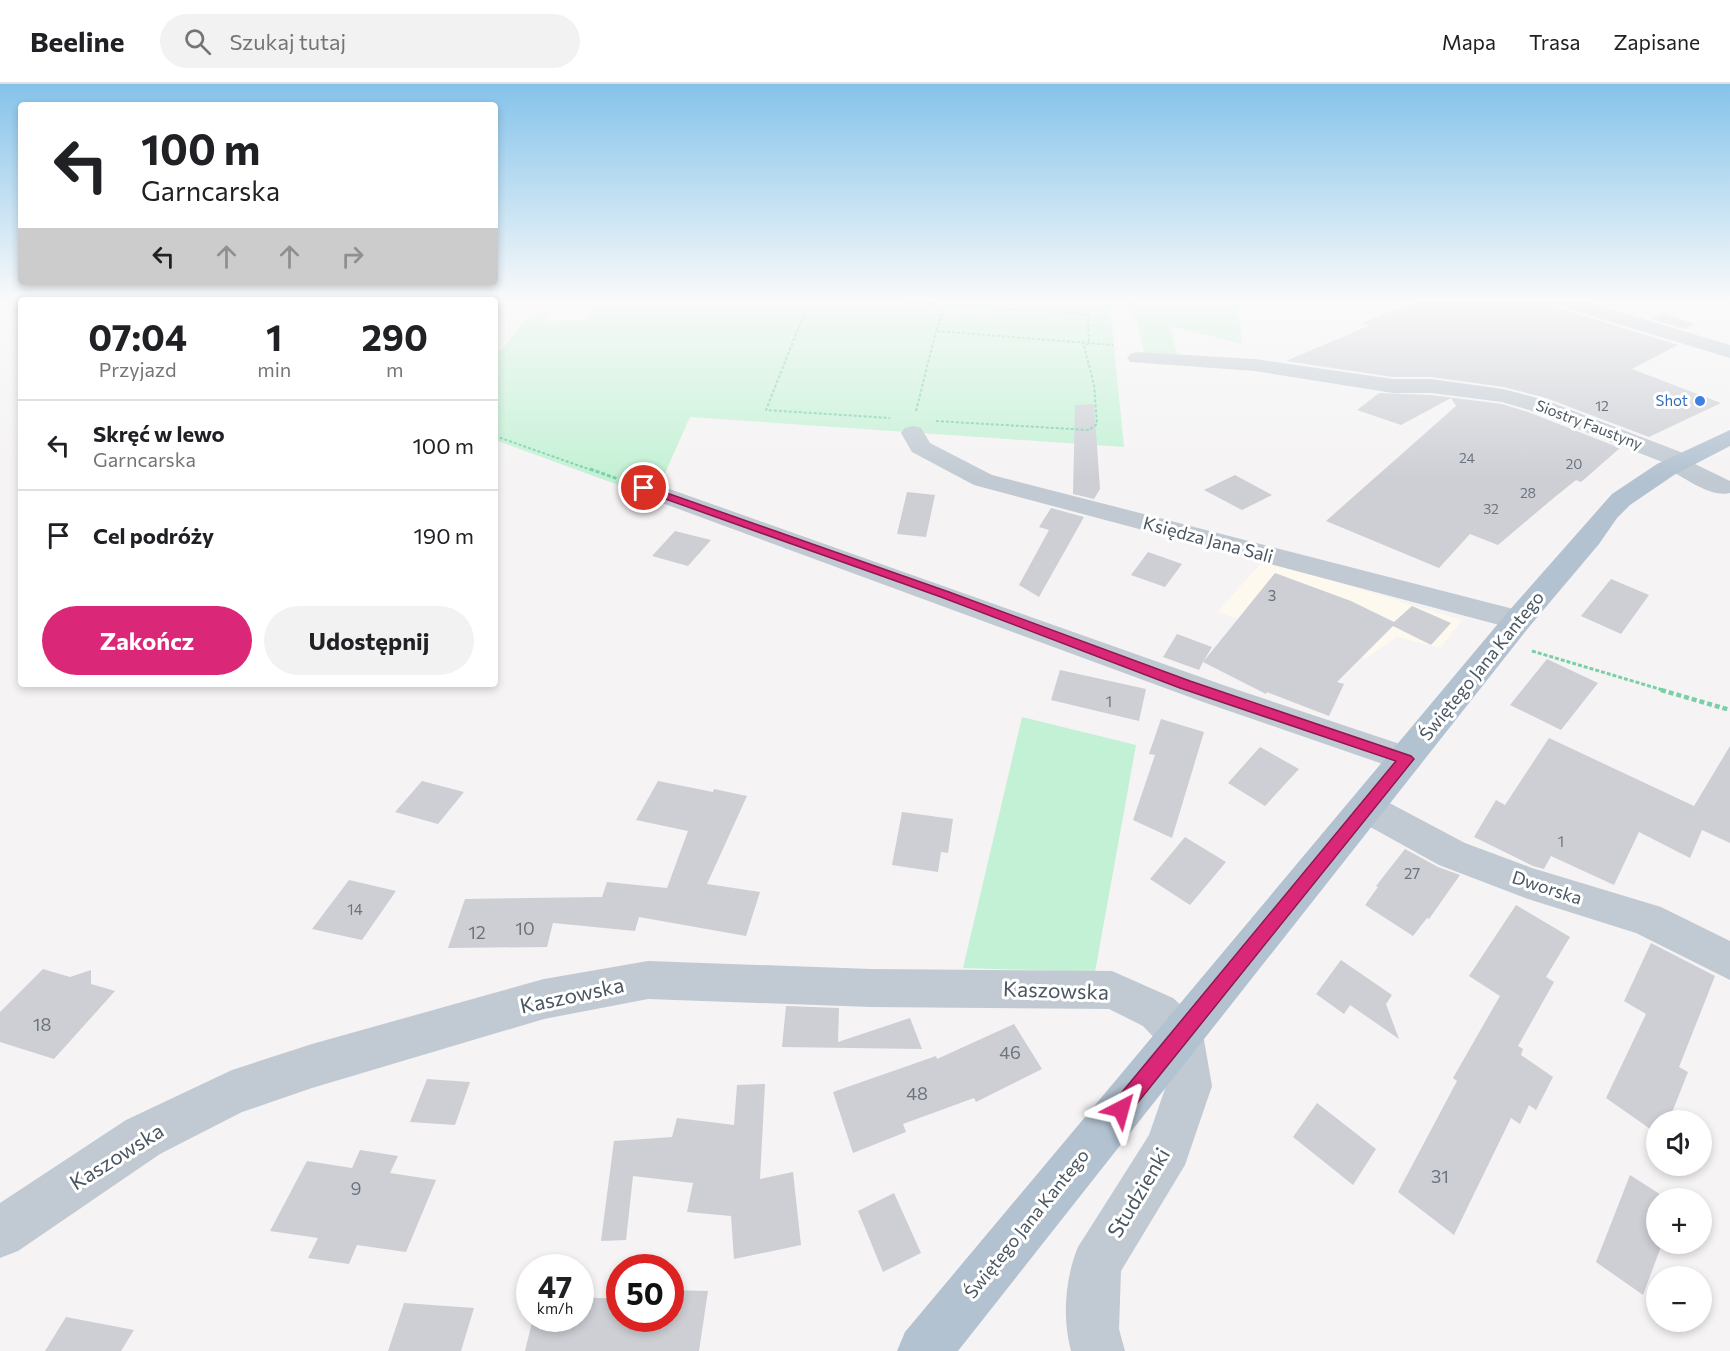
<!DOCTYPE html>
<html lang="pl">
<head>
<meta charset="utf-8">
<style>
  body { margin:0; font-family:Commissioner,sans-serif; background:#f2f2f2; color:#202124; height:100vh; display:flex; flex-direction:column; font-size:22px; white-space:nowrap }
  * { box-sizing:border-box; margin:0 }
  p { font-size:20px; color:#757577 }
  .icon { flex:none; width:33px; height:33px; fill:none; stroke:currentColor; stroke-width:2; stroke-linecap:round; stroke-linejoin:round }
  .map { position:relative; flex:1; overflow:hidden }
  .panel { position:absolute; left:18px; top:213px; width:480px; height:390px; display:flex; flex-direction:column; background:#fff; border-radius:6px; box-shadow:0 3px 9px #0003 }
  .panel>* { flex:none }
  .hud { position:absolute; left:18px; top:18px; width:480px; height:183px; border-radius:6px; box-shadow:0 3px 9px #0003; background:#fff; color:#202124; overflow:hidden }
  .tools { position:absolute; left:1646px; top:1026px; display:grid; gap:12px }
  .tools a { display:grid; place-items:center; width:66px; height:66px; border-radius:50%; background:#fff; box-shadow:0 3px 9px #0003; font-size:30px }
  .speed { position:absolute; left:516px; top:1170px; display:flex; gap:12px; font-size:30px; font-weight:700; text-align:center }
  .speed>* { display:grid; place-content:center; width:78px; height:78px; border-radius:50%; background:#fff; box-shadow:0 3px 9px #0003; line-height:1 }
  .speed small { font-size:15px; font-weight:400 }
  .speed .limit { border:9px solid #d22; background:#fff; color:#111 }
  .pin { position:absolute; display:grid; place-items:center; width:51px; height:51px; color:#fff; margin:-26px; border:3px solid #fff; border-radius:50%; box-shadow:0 2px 6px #0007 }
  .me { position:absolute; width:66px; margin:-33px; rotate:39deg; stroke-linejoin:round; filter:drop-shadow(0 0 4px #0008) }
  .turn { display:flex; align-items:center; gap:21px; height:126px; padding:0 24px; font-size:27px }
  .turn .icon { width:78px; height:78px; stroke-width:2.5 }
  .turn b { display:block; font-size:42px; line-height:51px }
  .lanes { display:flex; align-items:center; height:57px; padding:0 24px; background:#0003; justify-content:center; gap:30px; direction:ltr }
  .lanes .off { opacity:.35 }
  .eta { display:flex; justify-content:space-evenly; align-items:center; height:102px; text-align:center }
  .eta b { font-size:36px; font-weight:700; line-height:42px }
  .button { display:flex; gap:12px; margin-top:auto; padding:12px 24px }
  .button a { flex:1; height:69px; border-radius:36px; background:#db2777; color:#fff; font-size:24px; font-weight:700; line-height:69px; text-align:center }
  .button a+a { background:#f2f2f2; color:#202124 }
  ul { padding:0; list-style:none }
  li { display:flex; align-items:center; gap:18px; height:90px; padding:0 24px; border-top:2px solid #e0e0e0 }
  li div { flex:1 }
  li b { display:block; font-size:22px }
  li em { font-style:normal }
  header { display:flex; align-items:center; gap:36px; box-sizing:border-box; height:84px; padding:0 30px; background:#fff; border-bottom:2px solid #e0e0e0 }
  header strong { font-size:28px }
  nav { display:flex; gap:33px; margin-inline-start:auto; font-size:21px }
  .search { width:420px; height:54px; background:#f2f2f2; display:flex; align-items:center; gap:15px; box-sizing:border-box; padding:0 21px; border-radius:33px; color:#757577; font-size:22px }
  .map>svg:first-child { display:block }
</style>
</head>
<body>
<header>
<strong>Beeline</strong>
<div class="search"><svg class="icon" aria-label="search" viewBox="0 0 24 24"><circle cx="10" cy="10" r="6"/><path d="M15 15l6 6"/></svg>Szukaj tutaj</div>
<nav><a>Mapa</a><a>Trasa</a><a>Zapisane</a></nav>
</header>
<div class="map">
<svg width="1730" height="1267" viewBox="0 0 1730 1267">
  <rect width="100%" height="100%" fill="#f5f3f3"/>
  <path fill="#fdf9ef" d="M 1264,476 L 1462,536 L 1440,564 L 1397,553 L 1365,575 L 1217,528 Z"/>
  <path fill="#c3f1d5" d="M 597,217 L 1237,217 L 1242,260 L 1170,242 L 1178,274 L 1145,272 L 1136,235 L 1124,220 L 1110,223 L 1124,363 L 690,333 L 654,414 L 495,356 L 495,266 L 502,266 L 523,237 L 549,227 L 548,237 L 588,235 Z
    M 1022,633 L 1136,661 L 1095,888 L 963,884 Z"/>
  <path fill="#cdcfd5" d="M 1420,217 L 1552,217 L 1555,223 L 1678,261 L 1632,285 L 1721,319 L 1649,353 L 1546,314 L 1504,303 L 1431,293 L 1393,293 L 1286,277 L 1368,242 L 1362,239 Z
    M 1662,229 L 1695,240 L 1685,245 L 1651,235 Z
    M 1379,309 L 1431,311 L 1502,320 L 1528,328 L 1620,364 L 1581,398 L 1576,396 L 1556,412 L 1498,461 L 1470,450 L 1439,484 L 1326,437 L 1456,322 L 1451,314 L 1401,341 L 1357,326 Z
    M 1094,320 L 1100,405 L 1094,415 L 1073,410 L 1075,321 Z
    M 1235,391 L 1272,411 L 1242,426 L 1204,406 Z
    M 907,408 L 935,411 L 926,453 L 897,450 Z
    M 1051,424 L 1084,433 L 1039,513 L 1019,501 L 1049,446 L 1039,443 Z
    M 675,447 L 711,456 L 688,482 L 652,472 Z
    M 1148,468 L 1182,480 L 1165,503 L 1131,491 Z
    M 1275,489 L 1351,517 L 1394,538 L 1412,522 L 1451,539 L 1431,561 L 1393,542 L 1337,598 L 1344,600 L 1329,632 L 1267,608 L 1266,610 L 1203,578 L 1199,586 L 1163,573 L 1177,550 L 1212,563 L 1203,578 Z
    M 1611,495 L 1649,511 L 1621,550 L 1581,532 Z
    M 1547,575 L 1598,599 L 1561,646 L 1510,621 Z
    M 1060,586 L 1146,605 L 1139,637 L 1051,616 Z
    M 1161,635 L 1204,648 L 1172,754 L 1133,736 L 1155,671 L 1149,670 Z
    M 1549,654 L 1694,722 L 1730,662 L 1730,759 L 1702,746 L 1690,774 L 1639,748 L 1614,801 L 1551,772 L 1544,785 L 1533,782 L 1474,753 L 1496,716 L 1505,721 Z
    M 1260,663 L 1299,685 L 1265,722 L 1228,699 Z
    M 422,697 L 464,708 L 438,740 L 395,728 Z
    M 658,697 L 713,708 L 714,705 L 747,712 L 707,800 L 760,808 L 746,852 L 639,833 L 635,847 L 553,839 L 547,863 L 448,864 L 465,815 L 602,813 L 607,798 L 667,804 L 688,747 L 636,736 Z
    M 902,728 L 953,735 L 948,769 L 941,768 L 938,788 L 892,781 Z
    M 1185,753 L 1226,778 L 1190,821 L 1150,795 Z
    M 1405,765 L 1438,783 L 1460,791 L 1429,835 L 1427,834 L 1413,852 L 1365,821 L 1378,803 L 1376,802 Z
    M 349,796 L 396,807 L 362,856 L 312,845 Z
    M 1516,821 L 1570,853 L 1546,893 L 1554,898 L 1518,962 L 1523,965 L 1521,971 L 1553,993 L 1536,1026 L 1529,1021 L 1520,1040 L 1511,1034 L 1454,1151 L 1398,1108 L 1457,997 L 1453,994 L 1500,912 L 1469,892 Z
    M 1651,859 L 1715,892 L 1679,983 L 1688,988 L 1669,1036 L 1656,1036 L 1656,1049 L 1606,1014 L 1646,930 L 1624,917 Z
    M 1341,876 L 1392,911 L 1386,920 L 1399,955 L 1350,921 L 1344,930 L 1316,910 Z
    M 43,885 L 70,893 L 91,886 L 91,900 L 115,907 L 54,975 L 0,958 L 0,928 Z
    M 786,922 L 839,924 L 838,958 L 910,934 L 922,965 L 782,963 Z
    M 1014,940 L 1042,985 L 976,1018 L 974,1014 L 903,1040 L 906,1048 L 853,1069 L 833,1008 L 936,972 L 937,975 Z
    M 427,995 L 470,998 L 455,1041 L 410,1038 Z
    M 765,1000 L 760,1095 L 793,1088 L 801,1161 L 734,1175 L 731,1132 L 687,1128 L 693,1099 L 633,1092 L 626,1156 L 601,1157 L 614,1057 L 672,1053 L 677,1034 L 734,1041 L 737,1001 Z
    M 1317,1019 L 1376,1065 L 1353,1101 L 1293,1053 Z
    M 360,1066 L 398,1072 L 390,1089 L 436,1096 L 406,1168 L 357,1161 L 349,1180 L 308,1174 L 318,1154 L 270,1147 L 307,1077 L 352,1084 Z
    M 1630,1091 L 1666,1114 L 1656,1114 L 1656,1160 L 1662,1160 L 1643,1211 L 1596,1178 Z
    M 894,1109 L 921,1169 L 883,1188 L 858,1127 Z
    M 670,1206 L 708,1207 L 699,1267 L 525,1267 L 533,1234 L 580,1234 L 580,1213 L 620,1215 L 620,1234 L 670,1234 Z
    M 404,1219 L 474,1224 L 461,1267 L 388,1267 Z
    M 66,1233 L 134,1246 L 121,1267 L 45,1267 Z"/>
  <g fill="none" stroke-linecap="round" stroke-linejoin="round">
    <path stroke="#7ad0a6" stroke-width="2" stroke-dasharray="3 2" stroke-linecap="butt" d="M 809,217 L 766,326 L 890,334
      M 883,217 L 1088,230 L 1089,259 L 1084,262 L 1094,301 L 1097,340 L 1089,346 L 936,337
      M 1134,217 L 1135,225
      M 1711,217 L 1718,219
      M 946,220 L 936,247 L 1113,261
      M 916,327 L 936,247
      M 495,352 L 594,387"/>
    <path stroke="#7ad0a6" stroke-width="3" stroke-dasharray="4 2" stroke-linecap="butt" d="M 590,385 L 618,395
      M 1532,567 L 1666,607"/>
    <path stroke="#7ad0a6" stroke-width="4.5" stroke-dasharray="5 3" stroke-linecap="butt" d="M 1661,606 L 1730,626"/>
    <path fill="#c1cad2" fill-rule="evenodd" d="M 1554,217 L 1582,217 L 1730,261 L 1730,274 L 1556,221 Z
      M 1137,268 L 1255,275 L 1393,295 L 1431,295 L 1503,305 L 1545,316 L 1691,372 L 1693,379 L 1730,397 L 1730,409 C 1711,414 1685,394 1668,385 L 1665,379 L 1529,326 L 1502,318 L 1431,309 L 1393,309 L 1255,287 L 1130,278 L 1127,274 L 1130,270 Z
      M 913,342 L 921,344 L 930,359 L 992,391 L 1529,529 L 1533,536 L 1529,543 L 1518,546 L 974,401 L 912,368 L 901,349 L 905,344 Z
      M 644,396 L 1226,602 L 1418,666 L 1423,675 L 1418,684 L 1406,688 L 1203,618 L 635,409 L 631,404 L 635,399 Z
      M 1367,710 L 1380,714 L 1465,759 L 1532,784 L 1661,823 L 1730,857 L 1730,896 L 1636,849 L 1528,815 L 1439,781 L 1354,734 L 1349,724 L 1354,714 Z
      M 648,877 L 871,885 L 1112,887 L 1173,914 L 1196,935 L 1203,950 L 1212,1002 L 1185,1081 L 1121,1187 L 1119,1245 L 1125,1267 L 1071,1267 C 1062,1234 1065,1194 1078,1163 L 1149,1051 L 1166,1002 L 1160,960 L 1143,942 L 1109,925 L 871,923 L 648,915 L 544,935 L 312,1004 L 242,1028 L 160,1070 L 18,1167 L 0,1174 L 0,1119 L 126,1036 L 232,986 L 312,960 L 544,895 Z"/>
    <path fill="#b3c2d1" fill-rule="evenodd" d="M 1730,346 L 1730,362 L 1674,391 L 1630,421 L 1617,434 L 1599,460 L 1529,543 L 958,1267 L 897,1267 L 905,1248 L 1507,529 L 1612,410 L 1657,380 Z"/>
  </g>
  <linearGradient id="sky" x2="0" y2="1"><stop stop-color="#85c3ea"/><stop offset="0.55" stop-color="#fafafa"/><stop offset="1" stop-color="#fafafa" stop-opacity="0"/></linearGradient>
  <rect width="1730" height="394" fill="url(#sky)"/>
  <path fill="#db2777" stroke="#8e194d" stroke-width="1.5" d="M 644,401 L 949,508 L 1190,597 L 1411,672 L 1414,675 L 1127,1032 L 1121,1035 L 1114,1032 L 1111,1025 L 1114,1018 L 1396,677 L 1180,604 L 941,513 L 640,406 L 640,402 Z"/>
  <circle fill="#3f7fe0" stroke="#fff" stroke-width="2" cx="1700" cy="317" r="6"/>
  <g text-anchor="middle" stroke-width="6" stroke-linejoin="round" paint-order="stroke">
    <g font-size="14" fill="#6b747e">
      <text x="1602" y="327">12</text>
      <text x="1467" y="379">24</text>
      <text x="1574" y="385">20</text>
      <text x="1528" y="414">28</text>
      <text x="1491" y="430">32</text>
    </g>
    <g font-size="15" fill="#366cbe" stroke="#fff" text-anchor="end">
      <text x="1688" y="322">Shot</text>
    </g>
    <g font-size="15" fill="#4a5661" stroke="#fff">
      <text transform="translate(1589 341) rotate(21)" y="5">Siostry Faustyny</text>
    </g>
    <g font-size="15" fill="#6b747e">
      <text x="1272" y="517">3</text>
      <text x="1109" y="623">1</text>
      <text x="1561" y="763">1</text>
      <text x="1412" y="795">27</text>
      <text x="355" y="831">14</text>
    </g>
    <g font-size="18" fill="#4a5661" stroke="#fff">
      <text transform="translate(1208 456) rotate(15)" y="6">Księdza Jana Sali</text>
      <text transform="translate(1482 582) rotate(-51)" y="6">Świętego Jana Kantego</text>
      <text transform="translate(1547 804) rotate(18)" y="6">Dworska</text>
      <text transform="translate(1027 1140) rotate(-51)" y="6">Świętego Jana Kantego</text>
    </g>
    <g font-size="18" fill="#6b747e">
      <text x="525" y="851">10</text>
      <text x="477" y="855">12</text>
      <text x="42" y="947">18</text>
      <text x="1010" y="975">46</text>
      <text x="917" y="1016">48</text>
      <text x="1440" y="1099">31</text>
      <text x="356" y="1111">9</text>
    </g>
    <g font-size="21" fill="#4a5661" stroke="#fff">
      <text transform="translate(1056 907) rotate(2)" y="7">Kaszowska</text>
      <text transform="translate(572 912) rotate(-12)" y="7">Kaszowska</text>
      <text transform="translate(117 1073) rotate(-32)" y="7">Kaszowska</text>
      <text transform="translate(1139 1109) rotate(-59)" y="7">Studzienki</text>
    </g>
  </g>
</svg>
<div class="tools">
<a><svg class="icon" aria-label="sound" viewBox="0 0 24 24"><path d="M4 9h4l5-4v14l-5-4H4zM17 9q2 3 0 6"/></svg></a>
<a>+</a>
<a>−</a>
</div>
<div class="speed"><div>47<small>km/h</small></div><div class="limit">50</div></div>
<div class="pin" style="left:644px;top:404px;background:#d93025"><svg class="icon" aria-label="arrive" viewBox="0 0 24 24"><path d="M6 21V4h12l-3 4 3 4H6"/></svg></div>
<svg class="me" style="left:1121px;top:1025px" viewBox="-20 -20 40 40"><path d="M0-17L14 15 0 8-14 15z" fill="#db2777" stroke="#fff" stroke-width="4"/></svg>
<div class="hud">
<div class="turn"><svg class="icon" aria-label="left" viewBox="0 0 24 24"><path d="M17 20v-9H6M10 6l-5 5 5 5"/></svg><div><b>100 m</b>Garncarska</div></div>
<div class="lanes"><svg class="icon" aria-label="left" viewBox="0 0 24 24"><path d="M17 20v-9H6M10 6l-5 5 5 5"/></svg><svg class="icon off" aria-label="ahead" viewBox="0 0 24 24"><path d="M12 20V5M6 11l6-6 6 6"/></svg><svg class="icon off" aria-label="ahead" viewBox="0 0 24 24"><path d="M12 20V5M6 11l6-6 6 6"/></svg><svg class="icon off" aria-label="right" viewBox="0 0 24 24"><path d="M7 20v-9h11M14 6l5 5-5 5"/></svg></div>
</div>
<section class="panel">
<div class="eta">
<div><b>07:04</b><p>Przyjazd</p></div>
<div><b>1</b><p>min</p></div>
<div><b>290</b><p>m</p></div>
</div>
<ul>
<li><svg class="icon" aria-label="left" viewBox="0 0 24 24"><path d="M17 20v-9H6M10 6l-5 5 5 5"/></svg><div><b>Skręć w lewo</b><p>Garncarska</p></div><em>100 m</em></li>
<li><svg class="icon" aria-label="arrive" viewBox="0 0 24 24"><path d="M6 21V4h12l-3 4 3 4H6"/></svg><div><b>Cel podróży</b></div><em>190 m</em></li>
</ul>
<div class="button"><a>Zakończ</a><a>Udostępnij</a></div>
</section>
</div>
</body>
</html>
